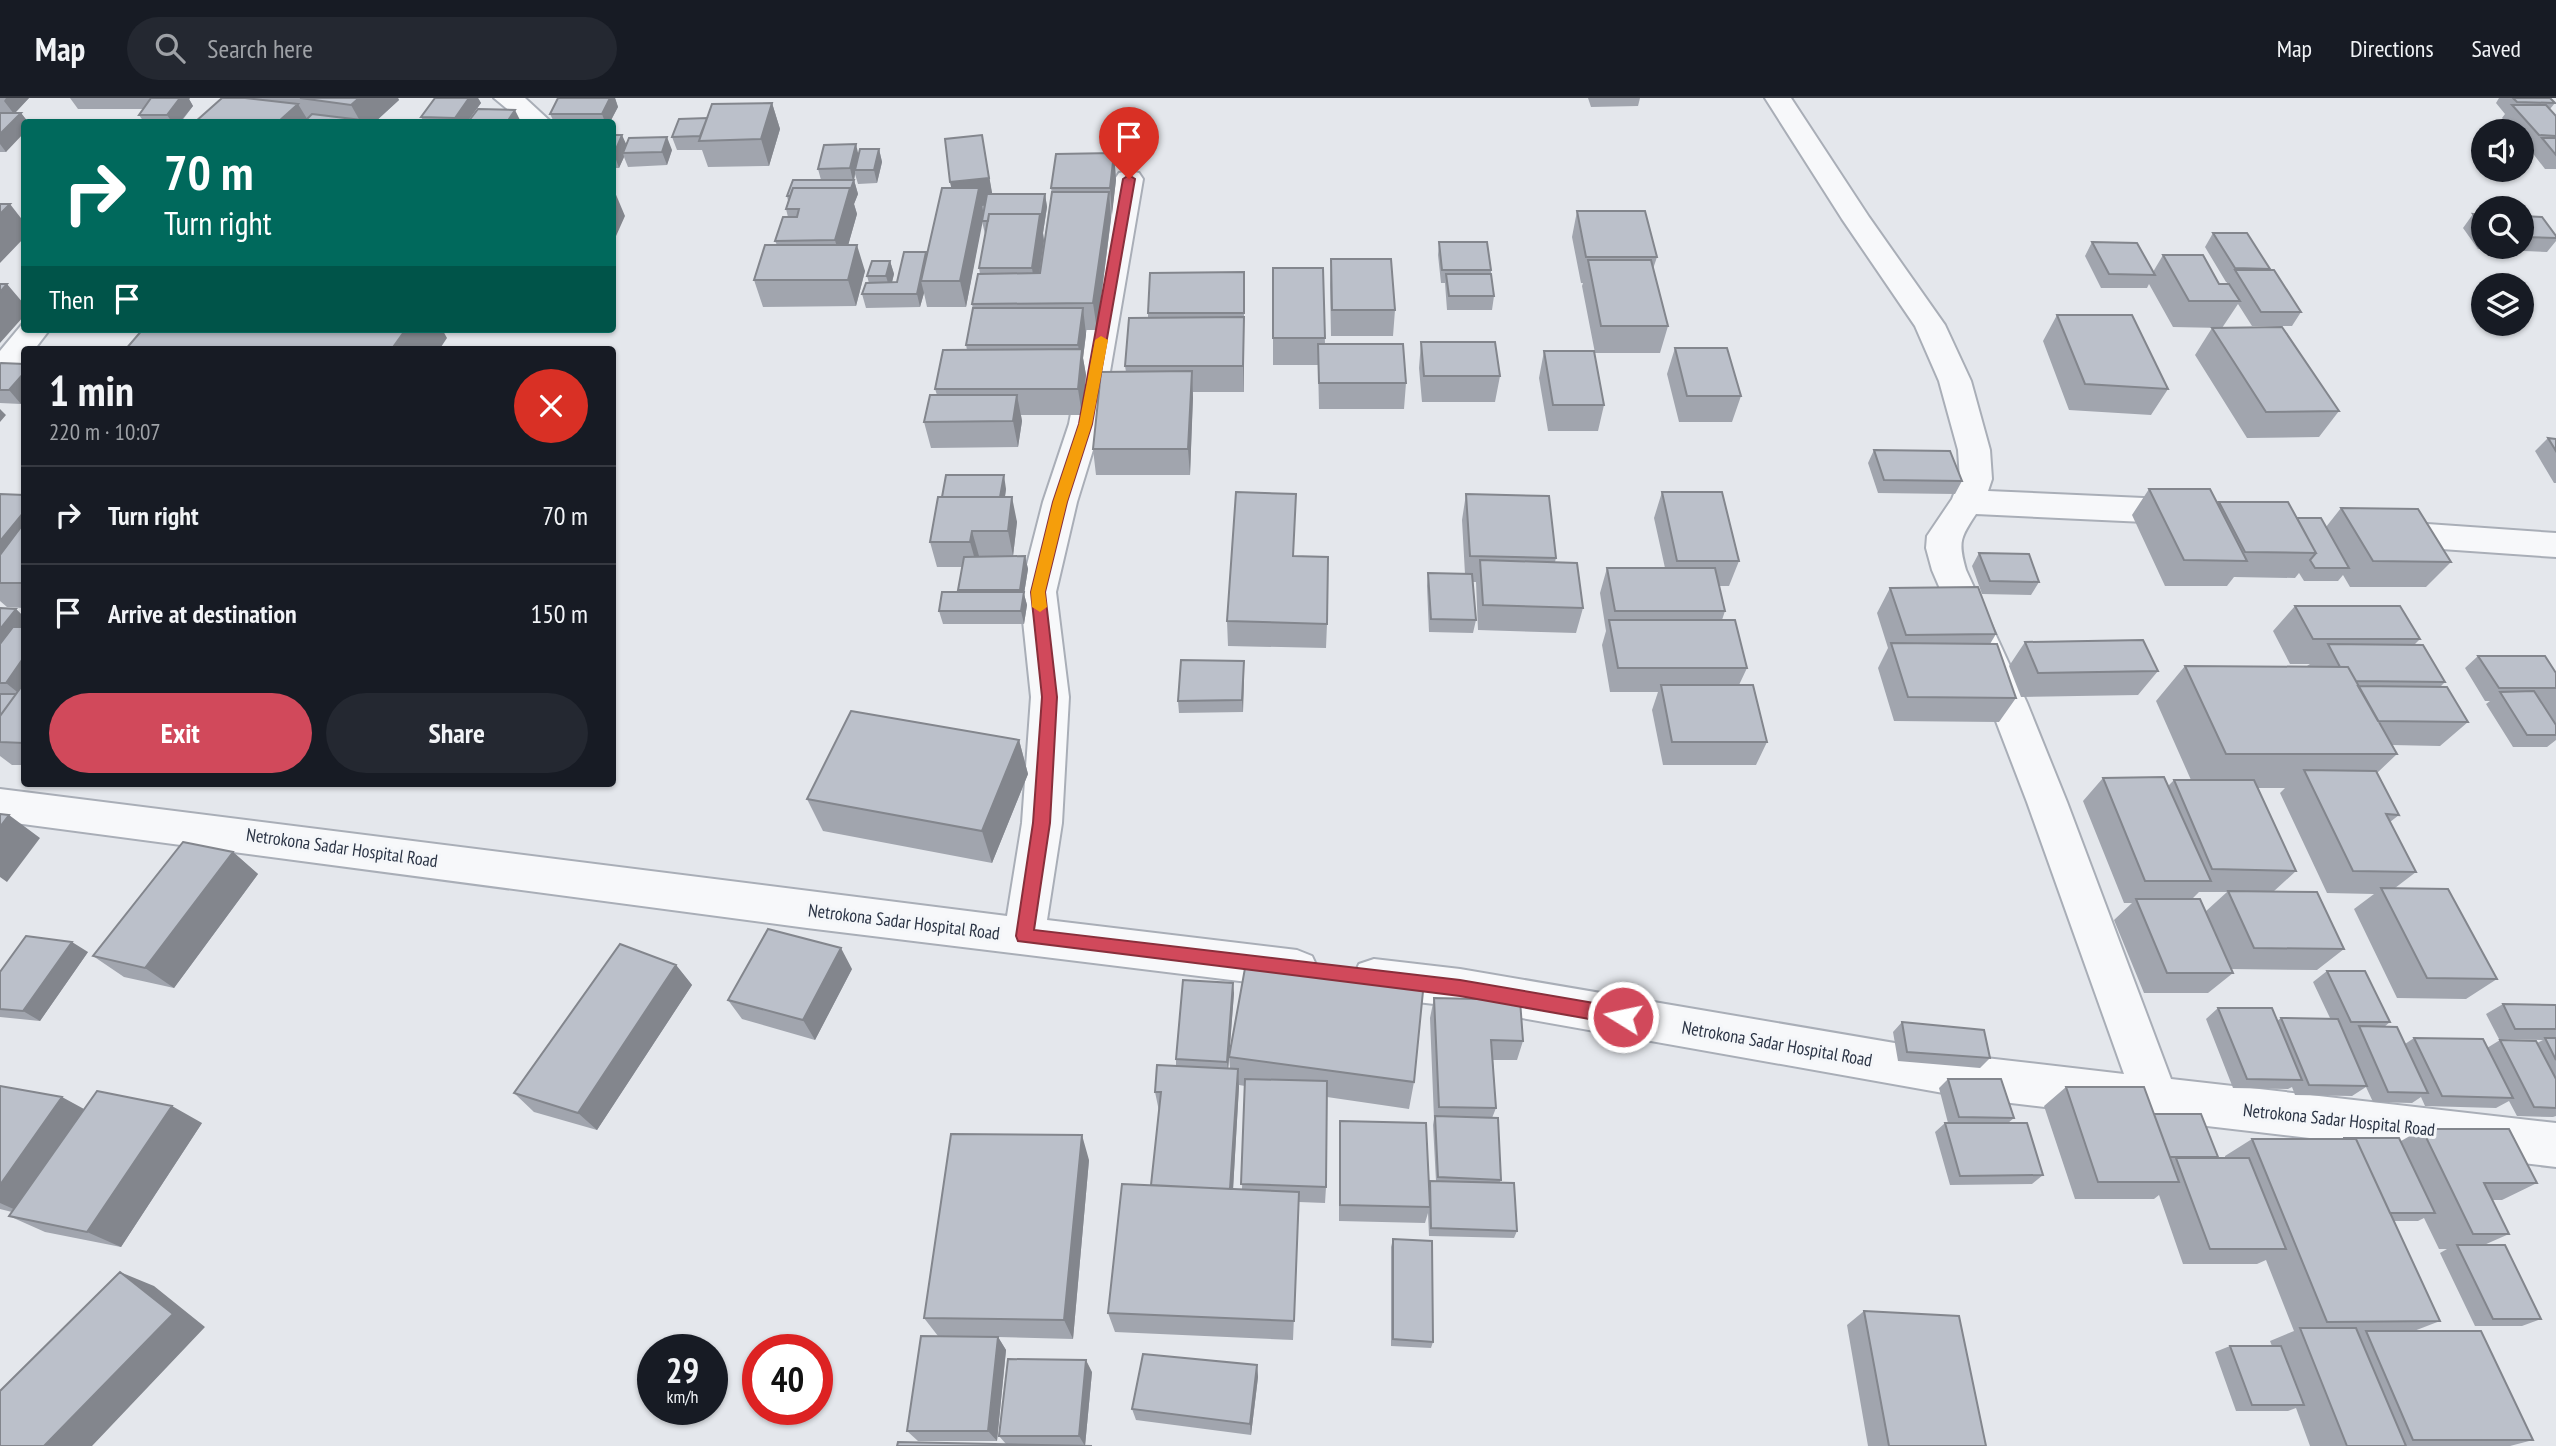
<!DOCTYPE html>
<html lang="en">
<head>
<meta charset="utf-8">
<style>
  body { margin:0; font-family:"PT Sans Narrow",sans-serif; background:#242831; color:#f1f3f6; height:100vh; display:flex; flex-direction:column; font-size:26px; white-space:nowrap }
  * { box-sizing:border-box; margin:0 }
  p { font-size:23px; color:#9ea1a6 }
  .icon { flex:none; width:38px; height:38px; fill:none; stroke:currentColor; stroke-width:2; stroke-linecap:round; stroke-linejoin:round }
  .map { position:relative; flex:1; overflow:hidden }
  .panel { position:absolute; left:21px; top:248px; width:595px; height:441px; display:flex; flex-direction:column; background:#171b24; border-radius:7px; box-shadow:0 2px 5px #0004 }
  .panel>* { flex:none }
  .guide { position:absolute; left:21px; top:21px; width:595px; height:214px; border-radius:7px; box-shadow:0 2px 5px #0004; background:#00695c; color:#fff; overflow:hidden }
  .fabs { position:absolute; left:2471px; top:21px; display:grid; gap:14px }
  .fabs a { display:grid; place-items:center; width:63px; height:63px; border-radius:50%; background:#171b24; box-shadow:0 2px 5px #0004; font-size:35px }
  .speed { position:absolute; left:637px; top:1236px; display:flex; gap:14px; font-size:35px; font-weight:700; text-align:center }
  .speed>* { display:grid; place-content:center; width:91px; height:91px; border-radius:50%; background:#171b24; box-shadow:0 2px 5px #0004; line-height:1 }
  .speed small { font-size:18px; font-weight:400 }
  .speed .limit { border:10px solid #d22; background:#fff; color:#111 }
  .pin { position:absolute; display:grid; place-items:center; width:60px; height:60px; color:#fff; margin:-72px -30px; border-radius:50% 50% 50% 0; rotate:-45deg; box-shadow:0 0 7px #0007 }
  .pin .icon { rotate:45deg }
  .me { position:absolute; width:77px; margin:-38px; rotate:280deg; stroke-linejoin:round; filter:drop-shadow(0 0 5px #0008) }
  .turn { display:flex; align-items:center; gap:24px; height:147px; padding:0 28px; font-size:32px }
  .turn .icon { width:91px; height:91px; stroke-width:2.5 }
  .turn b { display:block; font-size:49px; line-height:60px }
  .then { display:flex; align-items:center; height:66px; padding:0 28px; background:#0003; gap:14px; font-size:26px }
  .round { display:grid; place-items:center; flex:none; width:74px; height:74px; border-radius:37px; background:#242831 }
  .head { display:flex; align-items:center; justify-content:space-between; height:119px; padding:0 28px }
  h1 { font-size:42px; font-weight:600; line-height:52px }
  .action { display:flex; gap:14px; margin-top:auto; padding:14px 28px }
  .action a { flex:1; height:80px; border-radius:42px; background:#d1495b; color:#fff; font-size:28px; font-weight:600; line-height:80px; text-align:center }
  .action a+a { background:#242831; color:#f1f3f6 }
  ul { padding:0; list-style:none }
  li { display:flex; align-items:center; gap:21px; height:98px; padding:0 28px; border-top:2px solid #363941 }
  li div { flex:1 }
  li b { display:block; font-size:26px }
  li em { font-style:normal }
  header { display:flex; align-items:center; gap:42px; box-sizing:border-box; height:98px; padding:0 35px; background:#171b24; border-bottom:2px solid #363941 }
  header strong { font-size:33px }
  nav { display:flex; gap:38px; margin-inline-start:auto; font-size:24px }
  .search { width:490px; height:63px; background:#242831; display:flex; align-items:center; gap:18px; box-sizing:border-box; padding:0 24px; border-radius:38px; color:#9ea1a6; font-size:26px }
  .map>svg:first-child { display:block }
</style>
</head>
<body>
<header>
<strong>Map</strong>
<div class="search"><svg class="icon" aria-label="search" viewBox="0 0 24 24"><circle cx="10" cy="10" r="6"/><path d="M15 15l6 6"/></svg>Search here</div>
<nav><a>Map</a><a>Directions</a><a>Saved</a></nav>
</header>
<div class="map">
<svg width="2556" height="1348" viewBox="0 0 2556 1348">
  <rect width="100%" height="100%" fill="#e4e7ec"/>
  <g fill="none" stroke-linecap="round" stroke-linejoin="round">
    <defs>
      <path id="minor" d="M 494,0 L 525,0 L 551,24 L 523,24 Z
        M 1765,0 L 1791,0 L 1869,119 L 1945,227 L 1971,283 L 1990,352 L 1992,381 L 1988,393 L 2188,402 L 2200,406 L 2205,414 L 2200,422 L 2188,426 L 1976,416 C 1960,440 1958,444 1966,472 L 2027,605 L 2067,704 L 2171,981 L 2556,1025 L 2556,1069 L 1977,1001 L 1460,909 L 1374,899 L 1359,894 L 1353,880 L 1359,866 L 1374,861 L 1460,871 L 1977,959 L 2124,976 L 2027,704 L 1989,605 L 1932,472 L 1926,450 L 1927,438 L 1952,401 L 1960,381 L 1958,352 L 1939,283 L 1915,228 L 1842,121 Z
        M 1129,73 L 1139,75 L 1143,81 L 1101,326 L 1077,404 L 1056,494 L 1069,599 L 1062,725 L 1047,822 L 1297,852 L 1312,858 L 1318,871 L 1312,884 L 1297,890 L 807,830 L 0,723 L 0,691 L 1007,818 L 1022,725 L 1031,599 L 1020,494 L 1043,404 L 1069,326 L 1115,81 L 1119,75 Z
        M 24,224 L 24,231 L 50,231 L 34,252 L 24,252 C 24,268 16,279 0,283 L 0,253 Z
        M 2384,423 L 2556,435 L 2556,459 L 2384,447 L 2372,444 L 2367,435 L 2372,426 Z"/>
    </defs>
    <use href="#minor" stroke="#a9aeb7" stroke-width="4"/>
    <use href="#minor" fill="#f7f8fa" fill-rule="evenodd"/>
  </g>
  <path fill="#a1a5ae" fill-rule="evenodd" d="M 0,0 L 29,0 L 15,15 L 21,15 L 28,24 L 24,24 L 6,54 L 0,54 Z
    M 70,0 L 190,0 L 189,1 L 193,8 L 181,24 L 144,24 L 139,17 L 143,11 L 78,11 Z
    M 222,0 L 398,0 L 399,2 L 375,24 L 195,24 Z
    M 435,0 L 478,0 L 481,5 L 467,24 L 424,24 L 421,19 Z
    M 558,0 L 615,0 L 618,9 L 610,24 L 554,24 L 550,16 Z
    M 1588,0 L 1640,0 L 1638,8 L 1591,9 Z
    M 2499,0 L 2550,0 L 2555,5 L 2550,11 L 2556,18 L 2556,71 L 2545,71 L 2531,53 L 2533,51 L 2529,51 L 2522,43 L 2522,33 L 2514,33 L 2502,20 L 2505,16 L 2496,5 Z
    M 772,5 L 780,31 L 769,68 L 708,69 L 702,52 L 677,52 L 672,39 L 707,20 Z
    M 612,37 L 626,46 L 672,52 L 667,67 L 628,69 L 624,59 L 619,70 L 612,70 Z
    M 982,37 L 992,96 L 1045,96 L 1047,109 L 1043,135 L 1044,143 L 1039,175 L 1052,96 L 1051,90 L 1114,55 L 1116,82 L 1097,232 L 1086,232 L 1086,236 L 1083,260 L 1086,277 L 1082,317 L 1021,317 L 1022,323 L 1018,349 L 931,350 L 924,324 L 937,297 L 935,291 L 967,252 L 966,247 L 973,212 L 972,206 L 980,176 L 979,170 L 985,136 L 982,123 L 966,209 L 927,209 L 924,195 L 920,209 L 866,210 L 862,196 L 869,185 L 867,178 L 890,163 L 894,176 L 892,184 L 897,184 L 927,157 L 952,90 L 950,84 Z
    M 879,51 L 882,64 L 877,85 L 858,86 L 855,76 L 854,82 L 858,96 L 854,106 L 857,116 L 848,147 L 865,173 L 856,208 L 763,209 L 754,182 L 777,147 L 775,143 L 788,119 L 786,111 L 788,103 L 787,98 L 821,82 L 818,71 L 858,56 Z
    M 1577,113 L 1657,159 L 1653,171 L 1668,228 L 1660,255 L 1595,255 L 1582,188 L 1583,185 L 1581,185 L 1572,139 Z
    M 2473,116 L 2483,117 L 2483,149 L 2522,149 L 2522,118 L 2556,138 L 2556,143 L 2547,154 L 2478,151 L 2463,130 Z
    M 2213,135 L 2270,171 L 2269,172 L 2301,214 L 2292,228 L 2252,228 L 2238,206 L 2222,230 L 2173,229 L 2149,186 L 2147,190 L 2101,190 L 2085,158 L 2092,144 L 2153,174 L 2163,157 L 2219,186 L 2226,186 L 2227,184 L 2226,184 L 2205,149 Z
    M 1439,144 L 1491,172 L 1491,176 L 1494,198 L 1492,212 L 1447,212 L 1445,185 L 1441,185 L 1438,157 Z
    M 1331,161 L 1395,212 L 1393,238 L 1331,238 L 1330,187 Z
    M 1273,170 L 1323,170 L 1325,246 L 1406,285 L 1404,311 L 1319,311 L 1318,267 L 1273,267 Z
    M 1244,174 L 1244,294 L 1193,294 L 1190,377 L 1096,377 L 1093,351 L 1126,274 L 1125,268 L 1148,220 L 1148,215 Z
    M 2057,217 L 2168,291 L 2151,317 L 2069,312 L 2043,243 Z
    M 2212,230 L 2339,313 L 2319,339 L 2247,340 L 2195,257 Z
    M 1421,244 L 1500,278 L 1495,304 L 1422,304 L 1419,270 Z
    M 1675,250 L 1741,298 L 1732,324 L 1679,324 L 1667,276 Z
    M 1544,253 L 1604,307 L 1598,333 L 1548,333 L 1539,280 Z
    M 0,266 L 24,266 L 24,302 L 21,306 L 0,305 Z
    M 2548,340 L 2556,341 L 2556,385 L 2554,385 L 2535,353 Z
    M 1874,352 L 1962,383 L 1955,396 L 1878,395 L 1868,365 Z
    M 1006,391 L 1005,399 L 1017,424 L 1013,458 L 1025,458 L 1028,471 L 1024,496 L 1027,507 L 1024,526 L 943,526 L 939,513 L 959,494 L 962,469 L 937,469 L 930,444 Z
    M 2149,391 L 2218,406 L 2219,404 L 2297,420 L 2326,429 L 2341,410 L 2451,464 L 2426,489 L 2350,489 L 2343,477 L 2338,483 L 2304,483 L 2299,475 L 2295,480 L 2234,479 L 2227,488 L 2165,488 L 2132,417 Z
    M 1662,394 L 1739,463 L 1729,488 L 1719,488 L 1725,513 L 1722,522 L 1747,570 L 1739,587 L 1767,644 L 1756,667 L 1663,667 L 1652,612 L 1658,594 L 1610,594 L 1602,547 L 1606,533 L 1600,495 L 1607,470 L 1665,470 L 1654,420 Z
    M 0,396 L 24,397 L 24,510 L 7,509 L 0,503 Z
    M 1466,396 L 1556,460 L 1555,464 L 1583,510 L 1576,535 L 1478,532 L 1476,484 L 1473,484 L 1476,522 L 1473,535 L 1429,534 L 1427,488 L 1428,475 L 1465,476 L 1462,422 Z
    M 1979,455 L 2039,484 L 2031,497 L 1982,496 L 1972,468 Z
    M 1294,458 L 1327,526 L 1326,550 L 1228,548 L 1227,523 Z
    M 1890,490 L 1996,536 L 1990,546 L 2016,600 L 1999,624 L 1894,623 L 1878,570 L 1888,550 L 1877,515 Z
    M 2295,508 L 2420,541 L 2414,547 L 2445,584 L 2440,589 L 2468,624 L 2440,648 L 2392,647 L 2397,656 L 2377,675 L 2399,717 L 2390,724 L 2416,774 L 2395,790 L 2497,881 L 2466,901 L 2397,900 L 2354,811 L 2374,796 L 2327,795 L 2280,695 L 2285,690 L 2258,690 L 2296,773 L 2273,794 L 2344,851 L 2317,872 L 2231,871 L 2233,875 L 2208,895 L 2144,895 L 2114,822 L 2132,805 L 2124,805 L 2083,703 L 2103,680 L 2168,688 L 2174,682 L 2191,682 L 2156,603 L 2185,568 L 2307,568 L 2310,566 L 2290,566 L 2273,533 ZM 2199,794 L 2227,794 L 2205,814 L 2192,801 Z
    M 0,510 L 16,511 L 24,519 L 24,667 L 12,667 L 0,658 Z
    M 2025,544 L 2158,573 L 2138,597 L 2021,599 L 2009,568 Z
    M 2478,558 L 2556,575 L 2556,642 L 2547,649 L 2513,649 L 2486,606 L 2490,603 L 2485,603 L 2465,570 Z
    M 1244,563 L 1243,614 L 1179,615 L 1178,603 Z
    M 1019,642 L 1028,676 L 992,765 L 823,733 L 807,701 Z
    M 233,754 L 258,776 L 174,890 L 124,879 L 93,858 Z
    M 88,854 L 40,923 L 0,919 L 0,874 Z
    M 676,867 L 692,887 L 597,1032 L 534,1014 L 514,995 Z
    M 852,871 L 815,942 L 742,921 L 728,902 Z
    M 2327,873 L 2390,924 L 2384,929 L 2405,946 L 2414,940 L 2487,950 L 2500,942 L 2537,945 L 2543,942 L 2499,941 L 2486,916 L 2503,906 L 2556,907 L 2556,1018 L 2553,1019 L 2517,1018 L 2509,1003 L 2496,1010 L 2425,1008 L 2421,999 L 2412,1005 L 2373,1004 L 2366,989 L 2352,998 L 2295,997 L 2292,989 L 2288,991 L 2233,990 L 2206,921 L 2218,910 L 2277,923 L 2281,920 L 2330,920 L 2313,884 Z
    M 1234,895 L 1228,970 L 1230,970 L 1229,959 L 1414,984 L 1409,1011 L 1327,999 L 1326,1089 L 1325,1105 L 1299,1104 L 1293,1242 L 1115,1234 L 1108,1215 L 1151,1087 L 1159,1013 L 1155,994 L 1176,968 L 1176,961 ZM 1239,987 L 1245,988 L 1242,1091 L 1233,1091 Z
    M 1434,900 L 1523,943 L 1517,962 L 1493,962 L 1496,1010 L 1492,1020 L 1501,1082 L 1500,1084 L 1517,1133 L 1514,1140 L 1429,1138 L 1428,1115 L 1425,1125 L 1339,1123 L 1339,1040 L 1340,1023 L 1429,1085 L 1436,1083 L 1433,1027 L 1434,1021 L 1430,920 Z
    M 1902,924 L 1990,960 L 1980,970 L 1898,963 L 1893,934 Z
    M 1948,981 L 2014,1020 L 2008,1025 L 2043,1077 L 2032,1086 L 1950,1087 L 1935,1034 L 1945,1025 L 1948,1025 L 1939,990 Z
    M 0,988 L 84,1012 L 202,1025 L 121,1149 L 45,1134 L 9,1118 L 12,1114 L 0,1111 Z
    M 2066,989 L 2154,1016 L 2218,1060 L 2225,1060 L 2225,1058 L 2252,1041 L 2343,1040 L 2401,1043 L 2422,1031 L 2537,1085 L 2502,1102 L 2492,1102 L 2509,1136 L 2484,1147 L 2541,1221 L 2522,1228 L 2475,1228 L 2440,1155 L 2447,1151 L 2439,1151 L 2424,1120 L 2418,1123 L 2394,1123 L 2440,1223 L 2414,1233 L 2533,1342 L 2510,1348 L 2310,1348 L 2296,1310 L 2288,1313 L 2236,1313 L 2215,1254 L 2230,1248 L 2272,1248 L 2270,1243 L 2294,1233 L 2266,1162 L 2257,1166 L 2183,1166 L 2159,1097 L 2154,1101 L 2075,1101 L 2044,1008 Z
    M 1089,1062 L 1073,1241 L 998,1239 L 1006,1252 L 997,1343 L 918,1343 L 907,1333 L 938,1238 L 924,1220 Z
    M 1393,1141 L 1433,1244 L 1431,1250 L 1391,1248 L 1391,1149 Z
    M 1864,1213 L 1986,1348 L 1868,1348 L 1847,1227 Z
    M 1257,1267 L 1258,1279 L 1251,1337 L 1136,1322 L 1132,1311 Z
    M 1092,1274 L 1085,1348 L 1006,1346 L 999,1338 Z"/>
  <path fill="#83868d" d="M 6,0 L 29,0 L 14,16 L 4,3 Z
    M 178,0 L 190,0 L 189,1 L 193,8 L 180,24 L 172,24 L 167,17 Z
    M 359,0 L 398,0 L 399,2 L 375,24 L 358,24 L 360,23 L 351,7 Z
    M 469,0 L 478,0 L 481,5 L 467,24 L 457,24 L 455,20 Z
    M 610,0 L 615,0 L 618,9 L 610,24 L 605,24 L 602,16 Z
    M 772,5 L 780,31 L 769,68 L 761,41 Z
    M 298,6 L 309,24 L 278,24 Z
    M 515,12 L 521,24 L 507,24 Z
    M 21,15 L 28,24 L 24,24 L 24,35 L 6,54 L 0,46 L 0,36 Z
    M 622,37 L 628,50 L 623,55 L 624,59 L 619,70 L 614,56 Z
    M 982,37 L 994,106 L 982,108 L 984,117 L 966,209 L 960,183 L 956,111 L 950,84 Z
    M 667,39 L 672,52 L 667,67 L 662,54 Z
    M 856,46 L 859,59 L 855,72 L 855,76 L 854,82 L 858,96 L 854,106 L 857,116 L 842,169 L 835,142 L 850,90 L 853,83 L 850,70 Z
    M 879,51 L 882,64 L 877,85 L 874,72 Z
    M 1114,55 L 1116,82 L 1112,117 L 1110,90 Z
    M 614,92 L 625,118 L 612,147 L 612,95 Z
    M 1109,94 L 1111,120 L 1097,232 L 1093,205 Z
    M 1045,96 L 1047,109 L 1043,135 L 1044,143 L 1036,197 L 1032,170 L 1040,116 Z
    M 10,106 L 24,124 L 24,140 L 0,165 L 0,116 Z
    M 857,147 L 865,173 L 856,208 L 848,182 Z
    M 926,154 L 929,168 L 921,183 L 924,195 L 920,209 L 917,196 Z
    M 890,163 L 894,176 L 890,192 L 886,178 Z
    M 7,186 L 24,206 L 24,218 L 0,245 L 0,194 Z
    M 1083,210 L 1086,236 L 1083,260 L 1086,277 L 1082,317 L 1078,291 L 1081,265 L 1078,247 Z
    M 1244,219 L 1244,294 L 1243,268 Z
    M 406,231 L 442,231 L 447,240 L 439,252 L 391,252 Z
    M 1192,273 L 1193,300 L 1190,377 L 1188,351 Z
    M 24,275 L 24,302 L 21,306 L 9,292 Z
    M 1017,297 L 1022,323 L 1018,349 L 1013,323 Z
    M 0,311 L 6,317 L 0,324 Z
    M 1004,377 L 1006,391 L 1002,418 L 999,405 Z
    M 1012,399 L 1017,424 L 1013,458 L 1008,433 Z
    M 24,414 L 24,471 L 0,485 L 0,443 Z
    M 972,433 L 979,458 L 977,469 L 970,444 Z
    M 1025,458 L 1028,471 L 1024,496 L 1027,507 L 1024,526 L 1021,513 L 1023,502 L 1020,492 Z
    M 16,511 L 24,519 L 24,530 L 0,546 L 0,531 Z
    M 24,559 L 24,592 L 21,597 L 6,585 Z
    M 1244,563 L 1244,576 L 1243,614 L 1242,602 Z
    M 1019,642 L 1028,676 L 992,765 L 982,733 Z
    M 9,717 L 40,740 L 7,784 L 0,779 L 0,729 Z
    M 233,754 L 258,776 L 174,890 L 145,870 Z
    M 72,844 L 88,854 L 40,923 L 23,913 Z
    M 841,850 L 852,871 L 815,942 L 803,922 Z
    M 676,867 L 692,887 L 597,1032 L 578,1015 Z
    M 1233,885 L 1234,895 L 1228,974 L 1227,964 Z
    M 1238,971 L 1239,989 L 1232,1109 L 1230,1093 Z
    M 62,999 L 95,1017 L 27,1117 L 0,1105 L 0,1087 Z
    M 172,1008 L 202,1025 L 121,1149 L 87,1134 Z
    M 1082,1037 L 1089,1062 L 1073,1241 L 1064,1222 Z
    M 120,1174 L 154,1188 L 205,1229 L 92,1348 L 44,1348 Z
    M 998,1239 L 1006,1252 L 997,1343 L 988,1333 Z
    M 1086,1262 L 1092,1274 L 1085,1348 L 1079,1338 Z
    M 1257,1267 L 1258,1279 L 1251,1337 L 1250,1326 Z"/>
  <path fill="#bbc0ca" stroke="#83868d" stroke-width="2" d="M 151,0 L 180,0 L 167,17 L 139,17 Z
    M 222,0 L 245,0 L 298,6 L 278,24 L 195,24 Z
    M 300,0 L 359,0 L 351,7 Z
    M 435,0 L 469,0 L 455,20 L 421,19 Z
    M 558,0 L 610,0 L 602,16 L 550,16 Z
    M 2513,0 L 2550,0 L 2555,5 L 2517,4 Z
    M 772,5 L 761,41 L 699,43 L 712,6 Z
    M 2512,7 L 2546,7 L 2556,18 L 2556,38 L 2539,37 Z
    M 478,11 L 515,12 L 507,24 L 468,24 Z
    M 0,15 L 21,15 L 0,36 Z
    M 312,16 L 361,22 L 358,24 L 304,24 Z
    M 707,20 L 700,38 L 672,39 L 679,21 Z
    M 146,22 L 187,24 L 143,24 Z
    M 612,37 L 622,37 L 614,56 L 612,56 Z
    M 982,37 L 989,80 L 950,84 L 945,41 Z
    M 667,39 L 662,54 L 623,55 L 629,40 Z
    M 2542,40 L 2556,40 L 2556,57 Z
    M 856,46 L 850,70 L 818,71 L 824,47 Z
    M 860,51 L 879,51 L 874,72 L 855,72 Z
    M 1114,55 L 1110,90 L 1051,90 L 1056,56 Z
    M 793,82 L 854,82 L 850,93 L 850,90 L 793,90 L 790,98 L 787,98 Z
    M 793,90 L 850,90 L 835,142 L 775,143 L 783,119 L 797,119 L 799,111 L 786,111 Z
    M 942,90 L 979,90 L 960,183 L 921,183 Z
    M 1052,94 L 1109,94 L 1093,205 L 972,206 L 978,176 L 1040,175 Z
    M 987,96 L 1045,96 L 1041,121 L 1040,116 L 989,116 L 988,123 L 982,123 Z
    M 0,106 L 10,106 L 0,116 Z
    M 1577,113 L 1645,113 L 1657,159 L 1586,159 Z
    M 989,116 L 1040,116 L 1032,170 L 979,170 Z
    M 2473,116 L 2483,117 L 2483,130 Z
    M 2522,118 L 2542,119 L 2556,138 L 2556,140 L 2522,139 Z
    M 2213,135 L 2247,135 L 2270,171 L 2235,170 Z
    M 1439,144 L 1487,144 L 1491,172 L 1442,172 Z
    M 2092,144 L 2137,145 L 2155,177 L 2109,176 Z
    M 765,147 L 857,147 L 848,182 L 754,182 Z
    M 904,154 L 926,154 L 917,196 L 862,196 L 866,185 L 897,184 Z
    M 2163,157 L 2203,157 L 2219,186 L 2229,186 L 2240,203 L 2189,203 Z
    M 1331,161 L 1391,161 L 1395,212 L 1332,212 Z
    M 1588,162 L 1651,162 L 1668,228 L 1601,228 Z
    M 872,163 L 890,163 L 886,178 L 867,178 Z
    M 1273,170 L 1323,170 L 1325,240 L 1273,240 Z
    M 2235,172 L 2274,172 L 2301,214 L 2261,214 Z
    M 1244,174 L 1244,215 L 1148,215 L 1150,175 Z
    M 1446,176 L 1491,176 L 1494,198 L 1449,198 Z
    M 0,186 L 7,186 L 0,194 Z
    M 973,210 L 1083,210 L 1078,247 L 966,247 Z
    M 2057,217 L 2132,217 L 2168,291 L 2085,286 Z
    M 1244,219 L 1243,268 L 1125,268 L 1129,220 Z
    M 2282,229 L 2339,313 L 2266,314 L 2212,230 Z
    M 143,231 L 406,231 L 391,252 L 125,252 Z
    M 1421,244 L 1495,244 L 1500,278 L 1424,278 Z
    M 1318,246 L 1403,246 L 1406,285 L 1319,285 Z
    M 1675,250 L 1727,250 L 1741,298 L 1687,298 Z
    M 1082,251 L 1078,291 L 935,291 L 943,252 Z
    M 1544,253 L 1594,253 L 1604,307 L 1553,307 Z
    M 1,265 L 24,266 L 24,275 L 9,292 L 0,292 L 0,266 Z
    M 1192,273 L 1188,351 L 1093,351 L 1101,274 Z
    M 930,297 L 1017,297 L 1013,323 L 924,324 Z
    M 2548,340 L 2556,341 L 2556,353 Z
    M 1874,352 L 1950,353 L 1962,383 L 1884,382 Z
    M 946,377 L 1004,377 L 1000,399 L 942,399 Z
    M 2149,391 L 2210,391 L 2247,463 L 2184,462 Z
    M 1236,394 L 1296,396 L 1293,458 L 1328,459 L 1327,526 L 1227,523 Z
    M 1662,394 L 1722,394 L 1739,463 L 1677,463 Z
    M 0,396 L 24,397 L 24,414 L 0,443 Z
    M 1466,396 L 1549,398 L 1556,460 L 1470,458 Z
    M 938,399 L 1012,399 L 1008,433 L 972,433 L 970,444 L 930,444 Z
    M 2219,404 L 2288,404 L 2316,455 L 2245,454 Z
    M 2341,410 L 2418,411 L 2451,464 L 2373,463 Z
    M 2297,420 L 2321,420 L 2349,470 L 2315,470 L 2310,462 L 2316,455 Z
    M 24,425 L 24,485 L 0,485 L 0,457 Z
    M 1979,455 L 2029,456 L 2039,484 L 1990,483 Z
    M 1025,458 L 1020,492 L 958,492 L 964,459 Z
    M 1480,462 L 1577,465 L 1583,510 L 1483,507 Z
    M 1607,470 L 1715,470 L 1725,513 L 1615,513 Z
    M 1428,475 L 1472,476 L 1476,522 L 1431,521 Z
    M 1978,489 L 1996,536 L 1906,537 L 1890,490 Z
    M 942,494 L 1024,494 L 1021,513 L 939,513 Z
    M 2295,508 L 2400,508 L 2420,541 L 2313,541 Z
    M 0,510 L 16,511 L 0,531 Z
    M 1609,522 L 1735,522 L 1747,570 L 1618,570 Z
    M 13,529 L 24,529 L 24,559 L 6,585 L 0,585 L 0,546 Z
    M 2143,542 L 2158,573 L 2038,575 L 2025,544 Z
    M 1891,545 L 1997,546 L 2016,600 L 1908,599 Z
    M 2328,546 L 2423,547 L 2445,584 L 2356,583 L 2348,569 L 2340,569 Z
    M 2478,558 L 2545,558 L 2556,575 L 2556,590 L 2499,590 Z
    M 1181,562 L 1244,563 L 1242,602 L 1178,603 Z
    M 2185,568 L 2348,569 L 2397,656 L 2226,656 Z
    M 24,585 L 24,645 L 0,644 L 0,618 Z
    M 1661,587 L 1753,587 L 1767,644 L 1672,644 Z
    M 2358,588 L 2447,589 L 2468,624 L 2378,623 Z
    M 2534,593 L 2556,627 L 2556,637 L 2527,637 L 2500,594 Z
    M 0,596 L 16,596 L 0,618 Z
    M 851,613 L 1019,642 L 982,733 L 807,701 Z
    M 2304,672 L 2376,673 L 2399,717 L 2386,716 L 2416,774 L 2353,773 Z
    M 2164,679 L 2211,783 L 2145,783 L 2103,680 Z
    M 2174,682 L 2254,682 L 2296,773 L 2212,771 Z
    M 0,716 L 9,717 L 0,729 Z
    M 183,744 L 233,754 L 145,870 L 93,858 Z
    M 2381,790 L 2448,791 L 2497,881 L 2427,880 Z
    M 2228,793 L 2317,794 L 2344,851 L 2254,850 Z
    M 2136,801 L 2200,801 L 2233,875 L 2167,875 Z
    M 768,831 L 841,850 L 803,922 L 728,902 Z
    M 26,838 L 72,844 L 23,913 L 0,911 L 0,874 Z
    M 620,846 L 676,867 L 578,1015 L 514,995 Z
    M 1247,859 L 1424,883 L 1414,984 L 1229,959 Z
    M 2327,873 L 2365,873 L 2390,924 L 2351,924 Z
    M 1183,882 L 1233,885 L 1227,964 L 1176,961 Z
    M 1434,900 L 1520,902 L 1523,943 L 1491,942 L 1496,1010 L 1439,1009 Z
    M 2503,906 L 2556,907 L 2556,931 L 2515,931 Z
    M 2218,910 L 2272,910 L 2302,982 L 2247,981 Z
    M 2281,920 L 2338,921 L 2367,988 L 2309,987 Z
    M 1902,924 L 1984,932 L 1990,960 L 1907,954 Z
    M 2359,928 L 2397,929 L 2428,995 L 2388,994 Z
    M 2414,940 L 2483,941 L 2513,1000 L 2442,998 Z
    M 2545,940 L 2556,940 L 2556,962 Z
    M 2500,942 L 2536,943 L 2556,981 L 2556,1010 L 2534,1009 Z
    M 1157,967 L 1238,971 L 1230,1091 L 1151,1087 L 1161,994 L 1155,994 Z
    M 1245,981 L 1327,983 L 1326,1089 L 1241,1086 Z
    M 1948,981 L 2001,981 L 2014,1020 L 1959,1019 Z
    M 0,988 L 62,999 L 0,1087 Z
    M 2066,989 L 2144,989 L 2179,1084 L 2098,1084 Z
    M 97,993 L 172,1008 L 87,1134 L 9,1118 Z
    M 2154,1016 L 2201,1016 L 2218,1059 L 2170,1059 Z
    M 1435,1018 L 1498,1020 L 1501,1082 L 1438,1079 Z
    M 1340,1023 L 1426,1025 L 1430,1109 L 1340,1107 Z
    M 1945,1025 L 2027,1025 L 2043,1077 L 1960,1078 Z
    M 2422,1031 L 2509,1031 L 2537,1085 L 2484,1085 L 2509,1136 L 2473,1136 Z
    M 951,1036 L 1082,1037 L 1064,1222 L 924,1220 Z
    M 2343,1040 L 2399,1040 L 2435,1115 L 2390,1115 L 2356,1041 Z
    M 2252,1041 L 2356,1041 L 2440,1223 L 2327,1224 Z
    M 2176,1060 L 2249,1060 L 2286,1151 L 2210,1151 Z
    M 1430,1083 L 1514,1085 L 1517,1133 L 1431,1130 Z
    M 1122,1086 L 1299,1094 L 1294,1223 L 1108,1215 Z
    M 1393,1141 L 1432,1143 L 1433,1244 L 1393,1241 Z
    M 2457,1147 L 2505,1147 L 2541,1221 L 2493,1221 Z
    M 120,1174 L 173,1216 L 44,1348 L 0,1348 L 0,1293 Z
    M 1864,1213 L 1959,1218 L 1986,1348 L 1889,1348 Z
    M 2300,1230 L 2356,1230 L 2406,1348 L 2347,1348 Z
    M 2366,1233 L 2481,1233 L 2533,1342 L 2413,1342 Z
    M 921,1238 L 998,1239 L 988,1333 L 907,1333 Z
    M 2230,1248 L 2281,1248 L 2304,1307 L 2252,1307 Z
    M 1143,1256 L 1257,1267 L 1250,1326 L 1132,1311 Z
    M 1008,1261 L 1086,1262 L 1079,1338 L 999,1338 Z
    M 898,1344 L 1092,1348 L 897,1348 Z"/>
  <path fill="#d1495b" stroke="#882f3b" stroke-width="2" d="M 1129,77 L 1135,81 L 1092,326 L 1067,404 L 1045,494 L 1057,599 L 1050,725 L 1034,832 L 1460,882 L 1623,910 L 1629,913 L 1632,919 L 1629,924 L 1623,927 L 1460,898 L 1018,843 L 1016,838 L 1033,725 L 1042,599 L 1031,494 L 1053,404 L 1079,326 L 1123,81 Z"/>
  <path fill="#f59e0b" d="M 1101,238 L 1108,242 L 1092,326 L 1067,404 L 1045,494 L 1047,509 L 1040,514 L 1032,509 L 1031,494 L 1053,404 L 1079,326 L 1095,242 Z"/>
  <g text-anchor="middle" stroke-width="6" stroke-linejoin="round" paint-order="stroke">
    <g font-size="18" fill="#2b3445" stroke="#f4f6f9">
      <text transform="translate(342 750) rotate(8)" y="6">Netrokona Sadar Hospital Road</text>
      <text transform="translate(904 824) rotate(7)" y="6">Netrokona Sadar Hospital Road</text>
      <text transform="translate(1777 946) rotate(10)" y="6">Netrokona Sadar Hospital Road</text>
      <text transform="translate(2339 1022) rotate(6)" y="6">Netrokona Sadar Hospital Road</text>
    </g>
  </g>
</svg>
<div class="fabs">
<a><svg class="icon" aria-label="sound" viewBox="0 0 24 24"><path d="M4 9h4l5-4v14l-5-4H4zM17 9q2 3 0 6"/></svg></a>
<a><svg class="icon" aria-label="search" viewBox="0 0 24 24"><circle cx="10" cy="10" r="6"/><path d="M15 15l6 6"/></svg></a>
<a><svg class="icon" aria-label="layers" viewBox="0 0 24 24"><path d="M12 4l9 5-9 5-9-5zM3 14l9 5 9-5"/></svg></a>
</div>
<div class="speed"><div>29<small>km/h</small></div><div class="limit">40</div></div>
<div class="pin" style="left:1129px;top:81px;background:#d93025"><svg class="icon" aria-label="arrive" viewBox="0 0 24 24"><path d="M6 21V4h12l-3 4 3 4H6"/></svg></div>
<svg class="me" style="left:1623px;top:919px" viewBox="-20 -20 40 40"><circle r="17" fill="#d1495b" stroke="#fff" stroke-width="3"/><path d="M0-11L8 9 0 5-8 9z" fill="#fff"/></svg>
<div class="guide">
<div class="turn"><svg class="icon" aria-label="right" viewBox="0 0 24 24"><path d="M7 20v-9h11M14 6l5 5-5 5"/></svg><div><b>70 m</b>Turn right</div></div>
<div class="then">Then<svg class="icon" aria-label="arrive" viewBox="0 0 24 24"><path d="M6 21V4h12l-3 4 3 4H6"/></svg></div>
</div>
<section class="panel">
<div class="head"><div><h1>1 min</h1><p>220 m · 10:07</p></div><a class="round" style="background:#d93025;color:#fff"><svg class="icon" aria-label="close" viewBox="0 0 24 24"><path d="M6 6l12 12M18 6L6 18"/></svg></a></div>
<ul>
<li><svg class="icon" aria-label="right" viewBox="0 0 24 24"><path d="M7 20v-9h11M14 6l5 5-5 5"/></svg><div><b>Turn right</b></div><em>70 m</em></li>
<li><svg class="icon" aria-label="arrive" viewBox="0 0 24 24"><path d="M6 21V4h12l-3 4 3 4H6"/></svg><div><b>Arrive at destination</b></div><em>150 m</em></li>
</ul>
<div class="action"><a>Exit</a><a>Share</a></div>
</section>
</div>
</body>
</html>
